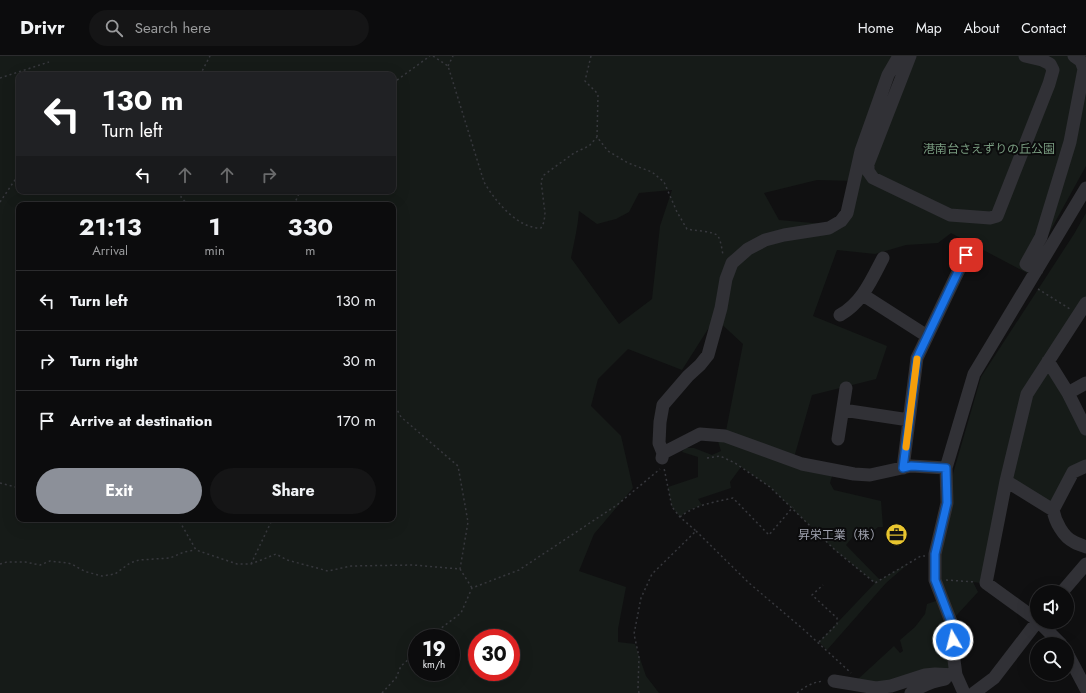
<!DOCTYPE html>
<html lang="en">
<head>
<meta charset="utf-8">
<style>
  body { margin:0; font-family:Jost,"Noto Sans JP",sans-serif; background:#151516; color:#f1f3f6; height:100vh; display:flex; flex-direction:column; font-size:15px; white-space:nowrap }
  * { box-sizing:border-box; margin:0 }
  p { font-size:13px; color:#9a9b9d }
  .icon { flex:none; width:22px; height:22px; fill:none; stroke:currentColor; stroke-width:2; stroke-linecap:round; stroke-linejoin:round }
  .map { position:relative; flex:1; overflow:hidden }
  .side { position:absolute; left:16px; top:146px; width:380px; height:320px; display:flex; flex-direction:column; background:#0c0c0d; border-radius:8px; box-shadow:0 4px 16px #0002,0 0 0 1px #2c2c2e }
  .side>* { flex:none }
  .banner { position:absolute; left:16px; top:16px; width:380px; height:122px; border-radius:8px; box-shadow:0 4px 16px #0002,0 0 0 1px #2c2c2e; background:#202124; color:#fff; overflow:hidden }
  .fabs { position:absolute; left:1030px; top:529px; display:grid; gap:8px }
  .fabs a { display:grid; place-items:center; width:44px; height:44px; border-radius:50%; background:#0c0c0d; box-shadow:0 4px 16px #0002,0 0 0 1px #2c2c2e; font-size:20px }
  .speed { position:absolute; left:408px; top:573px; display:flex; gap:8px; font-size:20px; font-weight:700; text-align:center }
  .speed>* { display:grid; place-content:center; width:52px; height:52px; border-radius:50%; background:#0c0c0d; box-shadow:0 4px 16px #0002,0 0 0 1px #2c2c2e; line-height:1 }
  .speed small { font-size:10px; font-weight:400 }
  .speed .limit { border:6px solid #d22; background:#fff; color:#111 }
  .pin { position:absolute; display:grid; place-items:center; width:34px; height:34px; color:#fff; margin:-17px; border-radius:8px; box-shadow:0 2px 6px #0006 }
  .me { position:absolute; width:44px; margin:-22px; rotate:352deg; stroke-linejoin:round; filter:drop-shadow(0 0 3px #0008) }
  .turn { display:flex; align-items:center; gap:14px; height:84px; padding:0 20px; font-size:18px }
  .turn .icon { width:52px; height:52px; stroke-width:2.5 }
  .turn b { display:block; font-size:28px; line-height:34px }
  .lanes { display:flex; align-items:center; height:38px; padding:0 20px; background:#0003; justify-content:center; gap:20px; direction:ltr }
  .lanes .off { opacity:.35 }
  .eta { display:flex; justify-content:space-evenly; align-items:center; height:68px; text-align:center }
  .eta b { font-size:24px; font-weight:700; line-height:28px }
  .button { display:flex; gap:8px; margin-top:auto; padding:8px 20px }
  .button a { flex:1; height:46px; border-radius:24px; background:#8c9099; color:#fff; font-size:16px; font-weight:700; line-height:46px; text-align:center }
  .button a+a { background:#151516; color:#f1f3f6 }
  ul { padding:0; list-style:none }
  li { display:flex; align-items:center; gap:12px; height:60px; padding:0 20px; border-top:1px solid #2c2c2e }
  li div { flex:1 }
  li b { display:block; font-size:15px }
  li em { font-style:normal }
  header { display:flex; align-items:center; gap:24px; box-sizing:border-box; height:56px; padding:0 20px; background:#0c0c0d; border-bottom:1px solid #2c2c2e }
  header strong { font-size:19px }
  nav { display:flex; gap:22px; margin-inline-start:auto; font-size:14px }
  .search { width:280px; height:36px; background:#151516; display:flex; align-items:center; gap:10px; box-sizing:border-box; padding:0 14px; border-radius:22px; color:#9a9b9d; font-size:15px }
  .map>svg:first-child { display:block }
</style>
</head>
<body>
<header>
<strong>Drivr</strong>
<div class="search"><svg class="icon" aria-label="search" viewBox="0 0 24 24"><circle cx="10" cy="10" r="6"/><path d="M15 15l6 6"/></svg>Search here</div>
<nav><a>Home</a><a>Map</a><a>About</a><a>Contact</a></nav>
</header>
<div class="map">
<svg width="1086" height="637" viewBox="0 0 1086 637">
  <rect width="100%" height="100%" fill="#101011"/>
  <path fill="#161b18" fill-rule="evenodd" d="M 0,0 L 899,0 L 888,19 L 869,70 L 860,97 L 855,125 L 817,124 L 764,137 L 779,164 L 824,168 L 829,172 L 841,165 L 847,157 L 853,135 L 859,129 L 867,90 L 904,0 L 1086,0 L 1086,110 L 1027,217 L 951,177 L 938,187 L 906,189 L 875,198 L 837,194 L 813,260 L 887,290 L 876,323 L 812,339 L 793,405 L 802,408 L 834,414 L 830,427 L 834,434 L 881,445 L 883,471 L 878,471 L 868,480 L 855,478 L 846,489 L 880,524 L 909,507 L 886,527 L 827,594 L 819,586 L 875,527 L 835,494 L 770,431 L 741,411 L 730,426 L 731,432 L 698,443 L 702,449 L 687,455 L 680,461 L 672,451 L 668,431 L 698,421 L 698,401 L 682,396 L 685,392 L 694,392 L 712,399 L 721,395 L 716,379 L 725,380 L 743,288 L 715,262 L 682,314 L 628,293 L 598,323 L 591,350 L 621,380 L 633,432 L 594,478 L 579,515 L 626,531 L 618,573 L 618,586 L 635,588 L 646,620 L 659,637 L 0,637 ZM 19,19 L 393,19 L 393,135 L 19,135 ZM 672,134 L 660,170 L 652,243 L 619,268 L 571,202 C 574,186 578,171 579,155 L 597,168 L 616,163 L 629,156 L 639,137 ZM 19,149 L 393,149 L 393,463 L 19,463 ZM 417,582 L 451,582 L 451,616 L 417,616 ZM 477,582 L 511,582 L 511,616 L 477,616 Z
    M 1086,157 L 1086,247 L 1048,305 L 1086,373 L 1086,410 L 1053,454 L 1006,426 L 981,527 L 973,526 L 978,536 L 955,561 L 967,575 L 953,584 L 956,619 L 891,630 L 857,624 L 894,590 L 900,597 L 903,595 L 900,584 L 915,571 L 925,558 L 927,548 L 942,543 L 935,524 L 952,421 L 981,321 L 1074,178 Z"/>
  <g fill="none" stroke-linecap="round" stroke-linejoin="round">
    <path stroke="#37383d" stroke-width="1.5" stroke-dasharray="2 3" stroke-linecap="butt" d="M 433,0 L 448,10 L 484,126 C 495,145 518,173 541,172 L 544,166 L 545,157 L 541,125 L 544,119 L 574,97 L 589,90 L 597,81
      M 591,0 L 585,25 L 598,38 L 597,81 L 608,95 L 628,107 L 652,116 L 664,126 L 677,156 L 687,173 C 695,175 714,175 718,180 C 721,185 722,194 723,199
      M 448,10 L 453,0
      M 200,19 L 210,0
      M 0,22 L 49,6
      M 393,27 L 430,0
      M 182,135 L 181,141 L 188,149
      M 0,146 L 19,118
      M 294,149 L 300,135
      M 1038,233 L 1070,253
      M 393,346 L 401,361 L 458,410 L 468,466 L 460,513
      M 707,402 L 720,400 L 735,407 L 770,431 L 835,494 L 875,527 L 921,500 L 925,500
      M 0,427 L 19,432
      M 680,461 C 695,449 714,446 733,442 L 769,479 L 793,451
      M 175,463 L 180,466 L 196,494 L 237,508 L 251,508 L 276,498 L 287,504 L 328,515 L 351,510 L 413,509 L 460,513 L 472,532
      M 696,475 L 749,527 L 803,573 L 851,617
      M 0,508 L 7,506 L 25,506 L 40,509 L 50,505 L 67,507 L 72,508 L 80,513 L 87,516 L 102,520 L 115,518 L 130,507 L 139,504 L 170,502 L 184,496 L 195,494
      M 251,508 L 271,466 L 271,463
      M 946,524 L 975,526
      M 431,582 L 440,573 L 461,557 L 472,532 L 519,514 L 617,449 L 660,413
      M 819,586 L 837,568 L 837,562 L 812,539 L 823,529
      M 382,637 L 396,622 L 401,610 L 417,596
      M 639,637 L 638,632 L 639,601 L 634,578 L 641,542 L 652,518 L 696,475 L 680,461 L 672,451 L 664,412
      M 797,637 C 806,630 813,626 824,625"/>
    <path stroke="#313136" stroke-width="13" d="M 910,0 L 868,108 L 868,115 L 873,122 L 950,159 L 990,162 L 997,160 L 1049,28 L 1053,14 L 1050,8 L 1042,4 L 1025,0
      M 1037,214 L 1026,208 L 1041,181 L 1070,86 L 1084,13 L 1081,5 L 1074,0
      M 863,239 L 927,280
      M 840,259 C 862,247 872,223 883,202
      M 1048,305 L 1068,337 L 1086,373
      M 1068,337 L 1086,327
      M 843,354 L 909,364
      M 838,383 L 846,332
      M 663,397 L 700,378 L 725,380 L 802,408 L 854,418 L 870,419 L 911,410 L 946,412
      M 662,402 L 663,397 L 659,387 L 660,366 L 663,349 L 688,320 L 700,309 L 708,299 L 721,252 L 726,223 L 732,207 L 748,193 L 765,184 L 784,179 L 829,172 L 841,165 L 847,157 L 861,95 L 888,19 L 899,0
      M 903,412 L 917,302 L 966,199
      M 1006,425 L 1053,454 C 1055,465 1063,481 1074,486 C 1077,488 1082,489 1086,491
      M 1053,454 L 1073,416 L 1086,410
      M 1062,536 L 1086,508
      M 1037,564 L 986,527 L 1006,425 L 1027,338 L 1086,247
      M 1039,566 L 1061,588
      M 1067,597 L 1086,633
      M 834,625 L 876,632 L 891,630 L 925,619 L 935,618 L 956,619
      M 911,637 C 921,630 932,625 945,623
      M 964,637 L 956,619 L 954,604 L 953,571 L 935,524 L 935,498 L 947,447 L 946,412 L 974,318 L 1086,132
      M 974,637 L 994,622 L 1037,566"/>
  </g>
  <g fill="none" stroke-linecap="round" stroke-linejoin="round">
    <defs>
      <path id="route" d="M 953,584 L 953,571 L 935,524 L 935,498 L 947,447 L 946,412 L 911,410 L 903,412 L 917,302 L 966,199"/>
    </defs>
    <use href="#route" stroke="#114b97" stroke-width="10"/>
    <use href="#route" stroke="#1a73e8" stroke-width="7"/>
    <path stroke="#f59e0b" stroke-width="7" d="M 906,391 L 917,303"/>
  </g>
  <defs>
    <symbol id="office-disc" viewBox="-11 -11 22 22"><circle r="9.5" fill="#e9c52f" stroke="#0b0b0c"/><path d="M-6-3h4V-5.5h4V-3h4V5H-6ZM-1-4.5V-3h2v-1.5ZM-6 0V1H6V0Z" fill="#111"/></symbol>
  </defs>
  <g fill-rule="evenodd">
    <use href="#office-disc" x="884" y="466" width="25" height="25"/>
  </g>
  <g text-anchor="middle" stroke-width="4" stroke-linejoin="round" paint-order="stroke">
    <g font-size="12" fill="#799c80" stroke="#0b0b0c">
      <text x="989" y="97">港南台さえずりの丘公園</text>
    </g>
    <g font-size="12" fill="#a1a4b1" stroke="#0b0b0c" text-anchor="end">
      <text x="882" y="483">昇栄工業（株）</text>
    </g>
  </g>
</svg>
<div class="fabs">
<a><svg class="icon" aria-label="sound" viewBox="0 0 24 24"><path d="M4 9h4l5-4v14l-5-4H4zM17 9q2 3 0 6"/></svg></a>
<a><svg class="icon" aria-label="search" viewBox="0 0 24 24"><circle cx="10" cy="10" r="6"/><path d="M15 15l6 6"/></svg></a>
</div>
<div class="speed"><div>19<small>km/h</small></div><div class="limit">30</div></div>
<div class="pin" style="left:966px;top:199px;background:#d93025"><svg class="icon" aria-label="arrive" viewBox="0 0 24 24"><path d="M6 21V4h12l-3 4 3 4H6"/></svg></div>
<svg class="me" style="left:953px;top:584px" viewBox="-20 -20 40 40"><circle r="17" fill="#1a73e8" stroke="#fff" stroke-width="3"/><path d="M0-11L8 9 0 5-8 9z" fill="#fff"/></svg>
<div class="banner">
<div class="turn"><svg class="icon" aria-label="left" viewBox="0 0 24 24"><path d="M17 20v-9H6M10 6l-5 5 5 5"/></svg><div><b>130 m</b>Turn left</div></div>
<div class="lanes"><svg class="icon" aria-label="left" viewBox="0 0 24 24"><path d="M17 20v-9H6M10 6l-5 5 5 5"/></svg><svg class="icon off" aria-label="ahead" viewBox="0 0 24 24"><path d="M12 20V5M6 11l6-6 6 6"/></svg><svg class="icon off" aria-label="ahead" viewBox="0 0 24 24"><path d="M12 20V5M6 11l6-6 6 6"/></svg><svg class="icon off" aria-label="right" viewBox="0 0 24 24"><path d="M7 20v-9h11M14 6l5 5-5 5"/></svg></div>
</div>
<section class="side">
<div class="eta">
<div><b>21:13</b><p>Arrival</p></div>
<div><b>1</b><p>min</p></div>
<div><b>330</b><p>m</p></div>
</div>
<ul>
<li><svg class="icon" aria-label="left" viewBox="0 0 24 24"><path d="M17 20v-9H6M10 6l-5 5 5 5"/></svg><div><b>Turn left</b></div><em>130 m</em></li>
<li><svg class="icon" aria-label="right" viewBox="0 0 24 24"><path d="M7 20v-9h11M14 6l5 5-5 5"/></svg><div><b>Turn right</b></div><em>30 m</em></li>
<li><svg class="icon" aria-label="arrive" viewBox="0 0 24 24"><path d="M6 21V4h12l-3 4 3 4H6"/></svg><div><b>Arrive at destination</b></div><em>170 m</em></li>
</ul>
<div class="button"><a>Exit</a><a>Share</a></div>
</section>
</div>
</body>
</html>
